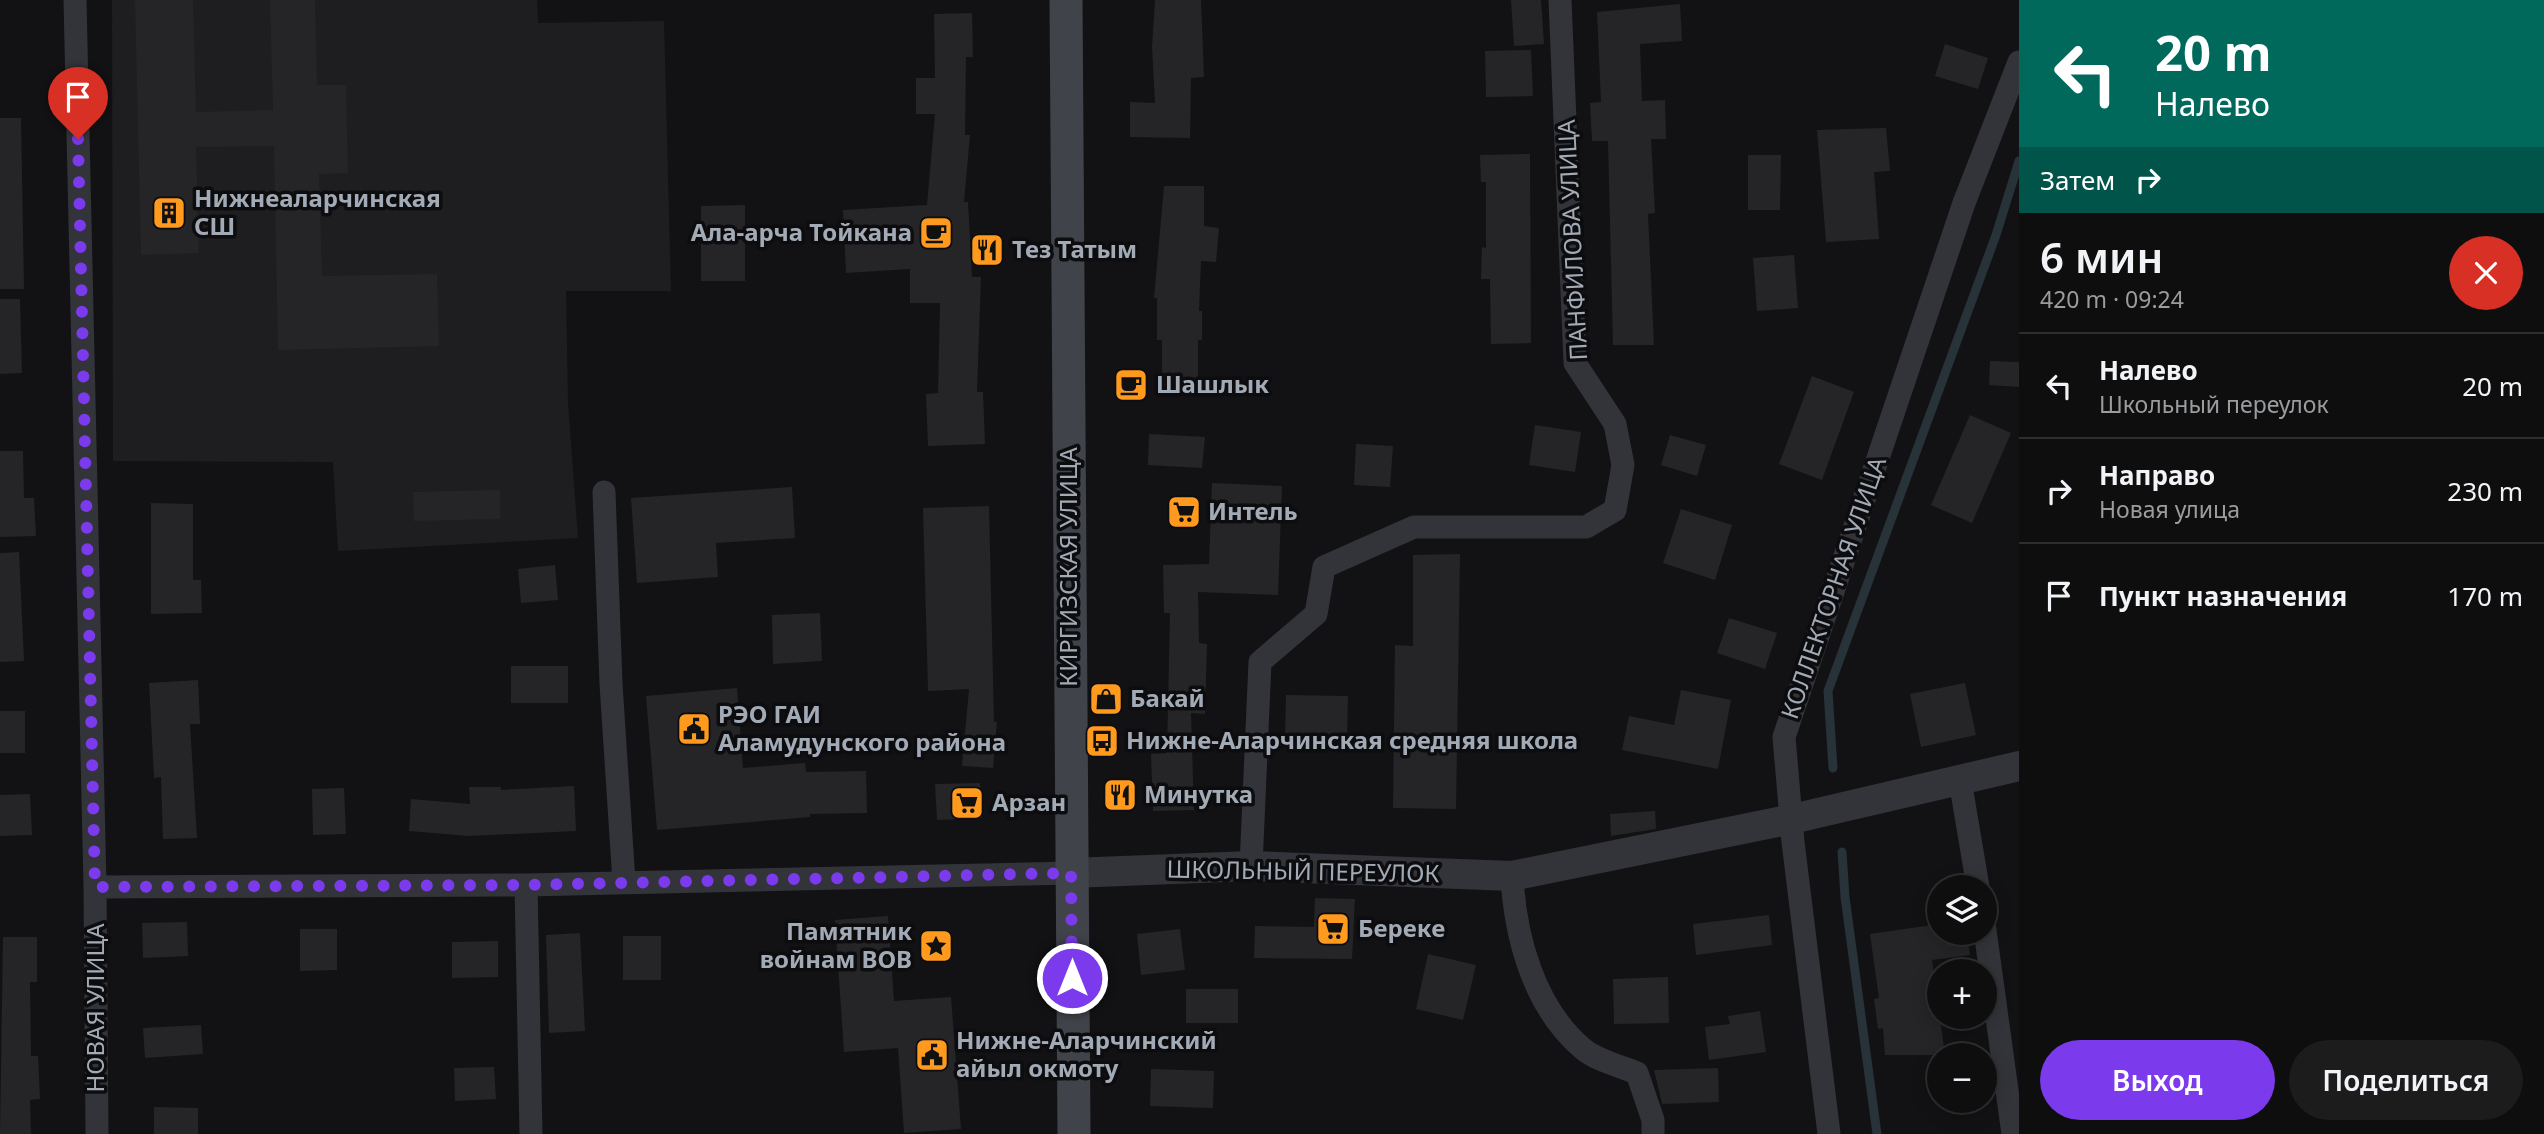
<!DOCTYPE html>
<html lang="ru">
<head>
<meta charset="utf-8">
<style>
  body { margin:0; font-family:"Noto Sans",sans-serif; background:#1c1c1d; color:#f1f3f6; height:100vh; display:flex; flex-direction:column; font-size:26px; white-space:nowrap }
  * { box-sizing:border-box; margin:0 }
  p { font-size:23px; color:#9b9c9e }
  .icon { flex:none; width:38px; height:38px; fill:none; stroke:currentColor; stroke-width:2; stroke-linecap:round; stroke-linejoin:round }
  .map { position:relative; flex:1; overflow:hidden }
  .side { display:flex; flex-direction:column; background:#0e0e0f; width:525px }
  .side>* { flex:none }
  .hud { background:#00695c; color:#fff; overflow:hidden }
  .tools { position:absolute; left:1927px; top:875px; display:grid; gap:14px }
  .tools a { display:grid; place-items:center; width:70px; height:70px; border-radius:50%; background:#0e0e0f; box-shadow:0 4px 18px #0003,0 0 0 2px #2e2e2f; font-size:35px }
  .pin { position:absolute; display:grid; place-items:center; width:60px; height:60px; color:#fff; margin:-72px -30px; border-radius:50% 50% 50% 0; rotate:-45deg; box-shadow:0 0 7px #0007 }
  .pin .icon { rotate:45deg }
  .me { position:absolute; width:77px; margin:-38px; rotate:0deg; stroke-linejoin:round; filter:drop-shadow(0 0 5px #0008) }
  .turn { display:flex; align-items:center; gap:24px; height:147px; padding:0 21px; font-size:32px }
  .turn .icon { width:91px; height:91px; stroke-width:2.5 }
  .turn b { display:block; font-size:49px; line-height:60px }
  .then { display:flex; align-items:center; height:66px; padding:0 21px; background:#0003; gap:14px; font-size:26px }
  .round { display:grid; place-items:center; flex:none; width:74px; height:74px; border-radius:37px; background:#1c1c1d }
  .overview { display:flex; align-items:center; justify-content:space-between; height:119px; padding:0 21px }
  h1 { font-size:42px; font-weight:600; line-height:52px }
  .primary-button { display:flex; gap:14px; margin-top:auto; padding:14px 21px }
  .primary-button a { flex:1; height:80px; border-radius:42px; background:#7c3aed; color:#fff; font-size:28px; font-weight:600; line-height:80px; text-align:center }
  .primary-button a+a { background:#1c1c1d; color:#f1f3f6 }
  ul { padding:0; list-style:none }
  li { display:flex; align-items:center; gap:21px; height:105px; padding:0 21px; border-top:2px solid #2e2e2f }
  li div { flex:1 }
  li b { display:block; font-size:26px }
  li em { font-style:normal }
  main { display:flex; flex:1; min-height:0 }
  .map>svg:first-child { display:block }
</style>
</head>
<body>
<main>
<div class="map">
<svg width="2019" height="1134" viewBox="0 0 2019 1134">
  <rect width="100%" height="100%" fill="#121214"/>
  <path fill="#1e1e21" d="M 112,0 L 537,0 L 538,23 L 664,21 L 671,291 L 566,291 L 568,402 L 578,538 L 338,551 L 333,462 L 113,461 Z"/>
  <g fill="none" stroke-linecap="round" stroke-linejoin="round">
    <path stroke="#273338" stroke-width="9" d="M 1833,768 L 1828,691 L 1996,235 L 2019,161
      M 1842,852 L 1845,897 L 1877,1134"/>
  </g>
  <path fill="#252528" d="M 135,0 L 193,0 L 196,112 L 273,110 L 270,0 L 315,0 L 317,85 L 346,85 L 348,173 L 319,174 L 322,276 L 437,274 L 439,346 L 278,350 L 274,146 L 196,147 L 199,253 L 141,255 Z
    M 1155,0 L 1201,0 L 1204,77 L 1191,78 L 1190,138 L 1130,137 L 1130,102 L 1155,103 L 1152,47 Z
    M 1511,0 L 1541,0 L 1544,44 L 1514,46 Z
    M 1680,4 L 1682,41 L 1640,44 L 1642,101 L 1665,100 L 1666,139 L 1651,139 L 1655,213 L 1648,214 L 1654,345 L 1613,345 L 1608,141 L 1592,141 L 1590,103 L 1601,102 L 1597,12 Z
    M 972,13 L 973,57 L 966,57 L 965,135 L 970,135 L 964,202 L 968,202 L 972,277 L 981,277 L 977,392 L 983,392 L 985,444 L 928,446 L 926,394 L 938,393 L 940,303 L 910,303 L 910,269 L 846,273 L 843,210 L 927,205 L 935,114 L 916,114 L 916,78 L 935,78 L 934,14 Z
    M 1945,44 L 1988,58 L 1978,89 L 1935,76 Z
    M 1531,50 L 1533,96 L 1486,97 L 1485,51 Z
    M 0,118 L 21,118 L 24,289 L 0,289 Z
    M 1886,128 L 1890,171 L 1874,172 L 1879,239 L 1826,242 L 1817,130 Z
    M 1530,154 L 1531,343 L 1491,344 L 1490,279 L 1481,279 L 1482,247 L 1486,248 L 1486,182 L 1481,182 L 1480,155 Z
    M 1748,155 L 1781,155 L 1780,210 L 1748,210 Z
    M 1164,186 L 1204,186 L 1204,226 L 1219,228 L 1216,262 L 1201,261 L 1199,311 L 1202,311 L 1202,340 L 1198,340 L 1198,394 L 1162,394 L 1162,340 L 1157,340 L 1157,298 L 1154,298 Z
    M 745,205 L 745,281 L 701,281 L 701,206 Z
    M 1794,255 L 1798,308 L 1757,311 L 1753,258 Z
    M 0,299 L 20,299 L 22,373 L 0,374 Z
    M 1990,361 L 2019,362 L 2019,387 L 1989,385 Z
    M 1812,376 L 1854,392 L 1822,480 L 1779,464 Z
    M 1970,415 L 2011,433 L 1972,523 L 1931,505 Z
    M 1535,425 L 1581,432 L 1575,472 L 1529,465 Z
    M 1149,434 L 1205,437 L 1202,468 L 1148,465 Z
    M 1670,435 L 1706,445 L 1697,476 L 1661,465 Z
    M 1356,444 L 1393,446 L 1390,487 L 1354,485 Z
    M 0,451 L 23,451 L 24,498 L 34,498 L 36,536 L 0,537 Z
    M 1212,483 L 1282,486 L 1278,595 L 1198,592 L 1199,643 L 1207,644 L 1205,714 L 1191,713 L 1194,810 L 1153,811 L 1151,754 L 1167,753 L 1170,613 L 1164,613 L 1163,565 L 1209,564 Z
    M 792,487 L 795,538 L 716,543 L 718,577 L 637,583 L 631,498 Z
    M 500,490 L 500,519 L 414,521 L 413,492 Z
    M 151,503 L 193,504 L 193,580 L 201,580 L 202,613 L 151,614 Z
    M 989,506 L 994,722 L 997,722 L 993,768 L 962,766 L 969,689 L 928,691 L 923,508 Z
    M 1681,509 L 1732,525 L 1715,580 L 1663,563 Z
    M 19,552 L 24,661 L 0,662 L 0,553 Z
    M 1460,554 L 1456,809 L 1393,808 L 1395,645 L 1413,646 L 1413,555 Z
    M 555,565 L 558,600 L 521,603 L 518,569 Z
    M 820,613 L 822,661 L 773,664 L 772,615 Z
    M 1729,618 L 1777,633 L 1765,669 L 1717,653 Z
    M 511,666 L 568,666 L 568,703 L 511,703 Z
    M 198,680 L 200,724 L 190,724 L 197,838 L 163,839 L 161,777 L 154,778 L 149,683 Z
    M 1965,683 L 1976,735 L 1921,747 L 1910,694 Z
    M 737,688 L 743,768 L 805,763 L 806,772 L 866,771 L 867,813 L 810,814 L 810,817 L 657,830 L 646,696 Z
    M 1681,690 L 1731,700 L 1718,769 L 1622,750 L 1629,716 L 1674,725 Z
    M 1286,695 L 1348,696 L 1347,738 L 1285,736 Z
    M 0,711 L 25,711 L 25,753 L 0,753 Z
    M 980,783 L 982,818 L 937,820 L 935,784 Z
    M 574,786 L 576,831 L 469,836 L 409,831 L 411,799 L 470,804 L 469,787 L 501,787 L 501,790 Z
    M 344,788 L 346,834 L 313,835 L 312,789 Z
    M 30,794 L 32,835 L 0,836 L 0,795 Z
    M 1655,811 L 1656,829 L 1611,836 L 1610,814 Z
    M 1315,898 L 1355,899 L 1352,959 L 1254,958 L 1255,926 L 1314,927 Z
    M 1769,915 L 1772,945 L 1696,955 L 1693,924 Z
    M 888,916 L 894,1001 L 951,997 L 961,1129 L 904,1133 L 898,1048 L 844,1052 L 835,920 Z
    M 187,922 L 188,956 L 143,958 L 142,923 Z
    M 1939,924 L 1939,933 L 1967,933 L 1970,955 L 1932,960 L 1945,1055 L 1885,1055 L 1883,1028 L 1878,1029 L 1874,999 L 1879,998 L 1870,934 Z
    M 300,929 L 337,929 L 337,970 L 300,971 Z
    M 1180,929 L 1185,970 L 1141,975 L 1137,934 Z
    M 580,933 L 585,1031 L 549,1033 L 546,935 Z
    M 623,936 L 661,936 L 661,980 L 623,980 Z
    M 3,937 L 37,937 L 37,982 L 30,982 L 31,1056 L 38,1056 L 40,1099 L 30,1100 L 31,1134 L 0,1134 Z
    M 498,941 L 498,977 L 452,978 L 452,942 Z
    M 1428,954 L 1476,965 L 1463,1020 L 1416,1009 Z
    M 1668,977 L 1669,1023 L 1614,1024 L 1613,979 Z
    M 1186,989 L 1238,989 L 1238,1023 L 1186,1023 Z
    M 1760,1011 L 1766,1052 L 1709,1060 L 1705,1027 L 1730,1024 L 1728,1016 Z
    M 201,1025 L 203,1054 L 145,1058 L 143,1028 Z
    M 494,1067 L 496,1099 L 455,1101 L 454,1068 Z
    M 1718,1068 L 1719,1102 L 1662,1104 L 1654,1070 Z
    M 1151,1069 L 1214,1071 L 1213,1108 L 1150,1106 Z
    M 154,1107 L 198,1108 L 198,1134 L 154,1134 Z"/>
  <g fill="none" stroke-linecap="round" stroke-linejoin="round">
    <path stroke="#323439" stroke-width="23" d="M 75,0 L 95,887 L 97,1134
      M 604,492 L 611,684 L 624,882
      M 1960,780 L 1978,887
      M 1251,866 L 1260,662 L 1316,614 L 1324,567 L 1414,527 L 1586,527 L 1615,510 L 1623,465 L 1615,424 L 1575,363 L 1560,0
      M 1512,876 C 1515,937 1534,1007 1582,1048 C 1595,1060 1620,1066 1637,1073 L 1653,1120 L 1653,1134
      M 526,885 L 531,1134
      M 95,887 L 526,885 L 1071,873
      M 1984,923 L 2013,1134
      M 1829,1134 L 1793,842 L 1784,737 L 1964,203 L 2019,62"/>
    <path stroke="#323439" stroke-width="30" d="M 1071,873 L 1251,866 L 1512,876 L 1792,819 L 2019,766"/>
    <path stroke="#404349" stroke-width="33" d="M 1066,0 L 1074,1134"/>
  </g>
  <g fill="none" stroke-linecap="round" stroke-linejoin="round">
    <path stroke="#7c3aed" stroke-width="12" stroke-dasharray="0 21.6" d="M 78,139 L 95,887 L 526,885 L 1071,873 L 1072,978"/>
  </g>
  <defs>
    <symbol id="building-square" viewBox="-11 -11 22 22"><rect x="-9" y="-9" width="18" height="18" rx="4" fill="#ff9a1e" stroke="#0d0d0f"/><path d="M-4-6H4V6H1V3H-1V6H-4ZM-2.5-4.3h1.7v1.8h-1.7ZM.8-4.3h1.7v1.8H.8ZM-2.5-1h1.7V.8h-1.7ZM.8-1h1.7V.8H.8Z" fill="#111"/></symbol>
    <symbol id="cafe-square" viewBox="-11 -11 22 22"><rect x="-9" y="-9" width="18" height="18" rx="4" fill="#ff9a1e" stroke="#0d0d0f"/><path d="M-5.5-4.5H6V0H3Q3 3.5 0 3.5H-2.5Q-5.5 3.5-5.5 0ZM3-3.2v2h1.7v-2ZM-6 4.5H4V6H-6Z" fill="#111"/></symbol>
    <symbol id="restaurant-square" viewBox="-11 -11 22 22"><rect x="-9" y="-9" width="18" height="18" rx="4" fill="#ff9a1e" stroke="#0d0d0f"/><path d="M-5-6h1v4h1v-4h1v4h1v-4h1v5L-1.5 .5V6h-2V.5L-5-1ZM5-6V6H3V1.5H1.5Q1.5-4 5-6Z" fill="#111"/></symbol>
    <symbol id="supermarket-square" viewBox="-11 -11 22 22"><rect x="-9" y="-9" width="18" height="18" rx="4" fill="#ff9a1e" stroke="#0d0d0f"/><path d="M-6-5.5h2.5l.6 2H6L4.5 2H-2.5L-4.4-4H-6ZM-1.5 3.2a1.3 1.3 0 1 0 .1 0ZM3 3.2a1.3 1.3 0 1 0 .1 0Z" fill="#111"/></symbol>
    <symbol id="shop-square" viewBox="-11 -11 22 22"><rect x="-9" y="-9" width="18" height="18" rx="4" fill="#ff9a1e" stroke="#0d0d0f"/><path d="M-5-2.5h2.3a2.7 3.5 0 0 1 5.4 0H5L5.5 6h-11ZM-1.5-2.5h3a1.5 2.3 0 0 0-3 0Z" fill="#111"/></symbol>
    <symbol id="civic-square" viewBox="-11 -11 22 22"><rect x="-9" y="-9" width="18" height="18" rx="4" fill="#ff9a1e" stroke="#0d0d0f"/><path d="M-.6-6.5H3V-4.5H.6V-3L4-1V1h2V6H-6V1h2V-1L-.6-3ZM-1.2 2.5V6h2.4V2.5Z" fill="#111"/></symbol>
    <symbol id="bus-square" viewBox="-11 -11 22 22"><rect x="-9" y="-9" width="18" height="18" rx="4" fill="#ff9a1e" stroke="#0d0d0f"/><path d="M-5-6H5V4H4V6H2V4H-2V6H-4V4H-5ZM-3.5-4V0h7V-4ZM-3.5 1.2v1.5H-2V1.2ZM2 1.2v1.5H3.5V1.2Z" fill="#111"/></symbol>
    <symbol id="sight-square" viewBox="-11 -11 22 22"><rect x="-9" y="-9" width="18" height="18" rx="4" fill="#ff9a1e" stroke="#0d0d0f"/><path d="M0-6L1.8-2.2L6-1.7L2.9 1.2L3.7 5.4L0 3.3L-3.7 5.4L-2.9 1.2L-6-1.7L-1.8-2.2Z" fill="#111"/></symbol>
  </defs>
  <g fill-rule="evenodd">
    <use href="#building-square" x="150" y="194" width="38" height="38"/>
    <use href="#cafe-square" x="917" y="214" width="38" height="38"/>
    <use href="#restaurant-square" x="968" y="231" width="38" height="38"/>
    <use href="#cafe-square" x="1112" y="366" width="38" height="38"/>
    <use href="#supermarket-square" x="1165" y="493" width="38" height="38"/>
    <use href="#shop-square" x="1087" y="680" width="38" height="38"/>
    <use href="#civic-square" x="675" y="710" width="38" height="38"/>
    <use href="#bus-square" x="1083" y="722" width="38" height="38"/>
    <use href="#restaurant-square" x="1101" y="776" width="38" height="38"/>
    <use href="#supermarket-square" x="948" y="784" width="38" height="38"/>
    <use href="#supermarket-square" x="1314" y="910" width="38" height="38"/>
    <use href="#sight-square" x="917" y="927" width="38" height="38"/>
    <use href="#civic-square" x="913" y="1036" width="38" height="38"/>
  </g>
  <g text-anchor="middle" stroke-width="7" stroke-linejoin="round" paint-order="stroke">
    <g font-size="24" font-weight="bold" fill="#a2aab6" stroke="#0d0d0f" text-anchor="start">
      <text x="194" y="207">Нижнеаларчинская<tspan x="194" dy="28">СШ</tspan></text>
      <text x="912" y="241" text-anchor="end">Ала-арча Тойкана</text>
      <text x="1012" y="258">Тез Татым</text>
      <text x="1156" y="393">Шашлык</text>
      <text x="1208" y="520">Интель</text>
      <text x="1130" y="707">Бакай</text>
      <text x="718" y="723">РЭО ГАИ<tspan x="718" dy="28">Аламудунского района</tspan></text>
      <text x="1126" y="749">Нижне-Аларчинская средняя школа</text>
      <text x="1144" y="803">Минутка</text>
      <text x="992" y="811">Арзан</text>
      <text x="1358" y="937">Береке</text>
      <text x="912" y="940" text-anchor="end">Памятник<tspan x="912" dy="28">войнам ВОВ</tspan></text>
      <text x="956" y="1049">Нижне-Аларчинский<tspan x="956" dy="28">айыл окмоту</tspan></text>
    </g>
    <g font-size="24" fill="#a2aab6" stroke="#0d0d0f">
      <text transform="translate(1573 240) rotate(-93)" y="8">ПАНФИЛОВА УЛИЦА</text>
      <text transform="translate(1069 567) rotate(-90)" y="8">КИРГИЗСКАЯ УЛИЦА</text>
      <text transform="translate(1834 588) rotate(-71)" y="8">КОЛЛЕКТОРНАЯ УЛИЦА</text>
      <text transform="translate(1303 872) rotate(1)" y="8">ШКОЛЬНЫЙ ПЕРЕУЛОК</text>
      <text transform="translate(96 1008) rotate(-90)" y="8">НОВАЯ УЛИЦА</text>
    </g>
  </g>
</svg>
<div class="tools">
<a><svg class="icon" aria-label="layers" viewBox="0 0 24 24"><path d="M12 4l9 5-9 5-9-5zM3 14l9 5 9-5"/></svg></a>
<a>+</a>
<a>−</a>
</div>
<div class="pin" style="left:78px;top:139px;background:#d93025"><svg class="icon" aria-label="arrive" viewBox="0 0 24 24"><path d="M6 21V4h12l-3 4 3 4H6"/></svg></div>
<svg class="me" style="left:1072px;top:978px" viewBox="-20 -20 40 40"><circle r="17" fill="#7c3aed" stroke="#fff" stroke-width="3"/><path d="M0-11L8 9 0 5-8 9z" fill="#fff"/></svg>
</div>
<section class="side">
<div class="hud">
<div class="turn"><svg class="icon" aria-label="left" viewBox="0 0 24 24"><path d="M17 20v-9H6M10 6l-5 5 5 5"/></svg><div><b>20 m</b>Налево</div></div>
<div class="then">Затем<svg class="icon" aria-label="right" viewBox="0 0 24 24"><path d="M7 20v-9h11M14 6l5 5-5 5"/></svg></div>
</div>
<div class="overview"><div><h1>6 мин</h1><p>420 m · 09:24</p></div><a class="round" style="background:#d93025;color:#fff"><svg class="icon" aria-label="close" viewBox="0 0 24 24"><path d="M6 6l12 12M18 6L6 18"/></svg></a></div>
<ul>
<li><svg class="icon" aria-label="left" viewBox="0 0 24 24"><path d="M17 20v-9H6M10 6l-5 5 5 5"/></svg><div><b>Налево</b><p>Школьный переулок</p></div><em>20 m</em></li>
<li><svg class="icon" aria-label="right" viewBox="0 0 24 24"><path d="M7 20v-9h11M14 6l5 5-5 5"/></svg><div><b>Направо</b><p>Новая улица</p></div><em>230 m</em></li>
<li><svg class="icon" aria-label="arrive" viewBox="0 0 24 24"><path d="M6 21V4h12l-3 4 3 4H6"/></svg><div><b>Пункт назначения</b></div><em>170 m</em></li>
</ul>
<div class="primary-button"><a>Выход</a><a>Поделиться</a></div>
</section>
</main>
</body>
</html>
